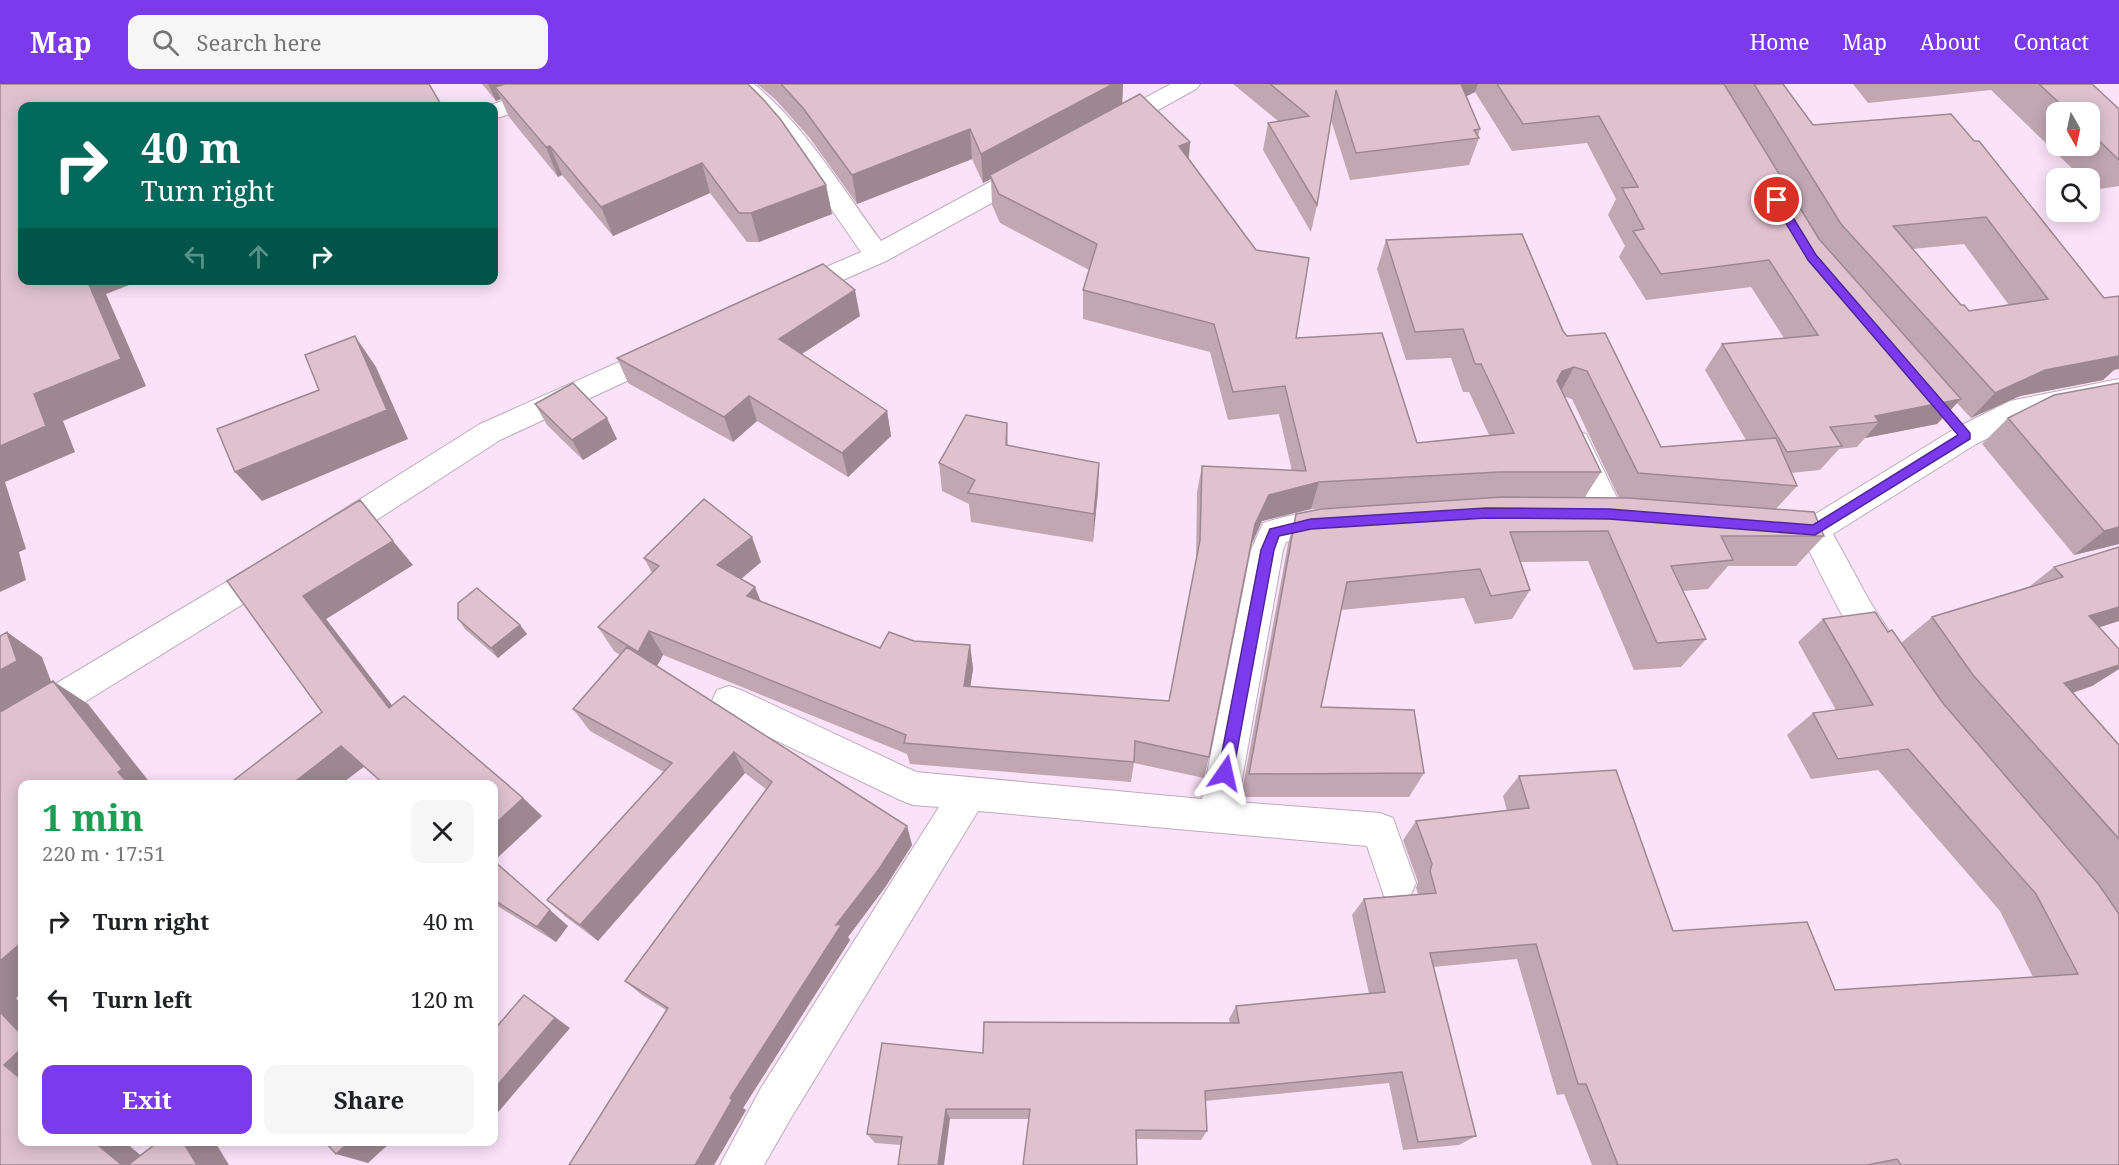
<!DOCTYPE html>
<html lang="en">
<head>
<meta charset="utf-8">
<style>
  body { margin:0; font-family:"Noto Serif",serif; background:#f6f6f6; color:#202124; height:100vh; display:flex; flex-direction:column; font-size:22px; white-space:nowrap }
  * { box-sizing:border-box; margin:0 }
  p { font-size:20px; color:#757577 }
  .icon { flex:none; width:33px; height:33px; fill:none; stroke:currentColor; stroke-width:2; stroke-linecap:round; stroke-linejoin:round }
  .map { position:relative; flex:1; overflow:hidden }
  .panel { position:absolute; left:18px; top:696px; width:480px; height:366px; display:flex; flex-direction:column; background:#fff; border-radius:12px; box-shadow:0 3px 15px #0003 }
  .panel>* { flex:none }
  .banner { position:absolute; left:18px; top:18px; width:480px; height:183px; border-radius:12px; box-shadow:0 3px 15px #0003; background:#00695c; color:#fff; overflow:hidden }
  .needle { width:39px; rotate:171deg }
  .tools { position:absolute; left:2046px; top:18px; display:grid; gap:12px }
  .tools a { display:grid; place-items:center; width:54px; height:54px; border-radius:12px; background:#fff; box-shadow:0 3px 15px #0003; font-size:30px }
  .pin { position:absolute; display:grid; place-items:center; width:51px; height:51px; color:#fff; margin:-26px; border:3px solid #fff; border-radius:50%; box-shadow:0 2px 6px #0007 }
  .me { position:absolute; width:66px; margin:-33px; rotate:11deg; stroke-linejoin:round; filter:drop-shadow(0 0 4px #0008) }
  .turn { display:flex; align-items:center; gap:21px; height:126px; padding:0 24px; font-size:27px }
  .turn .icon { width:78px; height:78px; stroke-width:2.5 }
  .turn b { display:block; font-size:42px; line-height:51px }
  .lanes { display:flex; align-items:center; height:57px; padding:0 24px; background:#0003; justify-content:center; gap:30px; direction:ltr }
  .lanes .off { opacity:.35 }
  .round { display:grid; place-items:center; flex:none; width:63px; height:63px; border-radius:12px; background:#f6f6f6 }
  .headline { display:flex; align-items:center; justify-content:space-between; height:102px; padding:0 24px }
  h1 { font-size:36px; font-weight:700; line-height:45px; color:#1e9e55 }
  .primary-button { display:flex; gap:12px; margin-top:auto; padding:12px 24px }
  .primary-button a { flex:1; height:69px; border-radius:12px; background:#7c3aed; color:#fff; font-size:24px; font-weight:700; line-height:69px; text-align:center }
  .primary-button a+a { background:#f6f6f6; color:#202124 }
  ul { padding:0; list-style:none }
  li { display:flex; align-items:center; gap:18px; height:78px; padding:0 24px }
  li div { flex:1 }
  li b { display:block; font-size:22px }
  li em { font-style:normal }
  header { display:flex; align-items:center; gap:36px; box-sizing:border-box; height:84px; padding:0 30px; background:#7c3aed; color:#fff }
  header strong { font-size:28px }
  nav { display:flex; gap:33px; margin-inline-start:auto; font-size:21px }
  .search { width:420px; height:54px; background:#f6f6f6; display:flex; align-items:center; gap:15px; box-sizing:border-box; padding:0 21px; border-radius:12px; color:#757577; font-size:22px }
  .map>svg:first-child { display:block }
</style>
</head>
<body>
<header>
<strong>Map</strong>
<div class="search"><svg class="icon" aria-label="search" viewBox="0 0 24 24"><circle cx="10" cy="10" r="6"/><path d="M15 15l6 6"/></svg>Search here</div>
<nav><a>Home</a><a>Map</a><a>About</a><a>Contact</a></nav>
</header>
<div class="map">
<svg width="2119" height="1081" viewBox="0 0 2119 1081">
  <rect width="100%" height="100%" fill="#fae2f8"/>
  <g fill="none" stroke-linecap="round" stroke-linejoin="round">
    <defs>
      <path id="minor" d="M 555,0 L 591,0 L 587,5 L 494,35 L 494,22 L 487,22 Z
        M 728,0 L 754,0 C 807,44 841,103 881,157 L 1023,80 L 1032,78 L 1041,80 L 1044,86 L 1041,92 L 886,177 L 795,217 L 785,215 L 781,208 L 785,201 L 861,168 L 789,64 L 772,43 Z
        M 1171,0 L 1200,0 L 1196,5 L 1120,47 L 1111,49 L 1102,47 L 1099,42 L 1102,37 Z
        M 664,258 L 674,261 L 678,268 L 674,275 L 500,356 L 341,459 L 330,463 L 319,459 L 314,450 L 319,441 L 480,340 Z
        M 2119,295 L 2119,317 L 2026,335 L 1976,360 L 1833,450 L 1870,518 L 1902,567 L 1897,577 C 1889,580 1883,582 1875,578 C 1857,568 1811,470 1799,446 L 1804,437 L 1956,344 L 2010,317 Z
        M 1575,347 L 1586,350 L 1619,418 L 1644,423 L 1649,432 L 1644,441 C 1629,446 1613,444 1598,439 L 1560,358 L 1564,350 Z
        M 1337,426 L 1348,429 L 1353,438 L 1348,447 L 1286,458 L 1283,466 L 1238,718 L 1380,729 L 1393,734 L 1416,799 L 1410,812 L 1397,817 L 1384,812 L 1367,762 L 978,727 L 791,1034 L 764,1081 L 720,1081 L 761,1004 L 939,723 L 913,721 L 900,716 L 717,628 L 712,617 L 717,606 L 729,602 L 741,606 L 916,688 L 1202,715 L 1251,466 L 1263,439 C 1287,431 1312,427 1337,426 Z
        M 274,472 L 285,476 L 290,485 L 285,494 L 12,663 L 0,668 L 0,633 L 263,476 Z"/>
    </defs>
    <use href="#minor" stroke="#c0aabe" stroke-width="2"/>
    <use href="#minor" fill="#fff" fill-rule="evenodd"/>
  </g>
  <path fill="#c1a7b2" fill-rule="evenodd" d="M 482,0 L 748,0 L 826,101 L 832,130 L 759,158 L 747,158 L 710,109 L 613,152 L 562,91 L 558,93 L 509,33 L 501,15 L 496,17 Z
    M 757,0 L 1123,0 L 1122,20 L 1190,58 L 1189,75 L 1296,254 L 1417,359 L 1489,351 L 1469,308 L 1463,308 L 1451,274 L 1406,276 L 1377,185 L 1386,156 L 1563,247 L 1661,363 L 1746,356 L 1705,286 L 1722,260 L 1784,254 L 1751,203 L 1646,216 L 1619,173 L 1625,162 L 1608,131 L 1616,115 L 1587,59 L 1512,67 L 1475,8 L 1466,12 L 1480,45 L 1478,52 L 1479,54 L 1469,81 L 1350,96 L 1331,36 L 1317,121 L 1311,148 L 1263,66 L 1268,39 L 1278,37 L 1233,0 L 1754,0 L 1813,41 L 1951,30 L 2114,286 L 2103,296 L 2020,312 L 1971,334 L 1957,319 L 1937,340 L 1865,354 L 1857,363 L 1839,365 L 1820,386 L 1791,389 L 1797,402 L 1776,425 L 1824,452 L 1796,482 L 1728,482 L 1708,505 L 1683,507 L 1706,555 L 1681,583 L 1634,586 L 1588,477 L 1520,478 L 1530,506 L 1512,535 L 1475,540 L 1464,514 L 1341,526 L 1321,623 L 1424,689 L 1409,713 L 1241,713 L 1288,460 L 1296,430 L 1385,421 L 1311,425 L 1262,437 L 1251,462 L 1209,673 L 1204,694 L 1134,679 L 1131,698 L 910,680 L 907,670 L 663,571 L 657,582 L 907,742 L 912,761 L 886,802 L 848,853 L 850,856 L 743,1024 L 746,1026 L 714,1081 L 569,1081 L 666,926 L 642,911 L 625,897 L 766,705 L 745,689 L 598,857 L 566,833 L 547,816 L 664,688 L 590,647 L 573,625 L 620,571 L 614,567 L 598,543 L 652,489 L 644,474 L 761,478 L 741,495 L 761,518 L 880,564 L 914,557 L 970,561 L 973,585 L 970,603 L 1169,617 L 1196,479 L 1197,408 L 1202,382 L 1292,387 L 1279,330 L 1228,336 L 1210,268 L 1083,235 L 1083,206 L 1089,186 L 1000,139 L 992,121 L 991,95 L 983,99 L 972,75 L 857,120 L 809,53 L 775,15 ZM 1964,160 L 2009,221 L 1969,227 L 1961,221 L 1912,165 ZM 1565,313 L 1572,315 L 1619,414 L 1585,413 L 1601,388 Z
    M 1853,0 L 2092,0 L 2119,25 L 2119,102 L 2093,106 L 2090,102 L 2090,94 L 2082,94 L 1991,6 L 1868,19 ZM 2056,28 L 2090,28 L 2090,62 L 2056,62 Z
    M 860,232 L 802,270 L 887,327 L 891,352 L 848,393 L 757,337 L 733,358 L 628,299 L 617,274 Z
    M 2119,299 L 2119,460 L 2074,471 L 1982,360 L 2008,334 Z
    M 535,320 L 617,355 L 583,376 L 547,341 Z
    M 1007,339 L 1008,362 L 1099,379 L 1098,407 L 1093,458 L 971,438 L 969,420 L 942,407 L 939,379 Z
    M 2119,463 L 2119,537 L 2099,543 L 2119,565 L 2119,585 L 2092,602 L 2073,609 L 2119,661 L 2119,1081 L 1592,1081 L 1564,1010 L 1557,1011 L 1517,875 L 1433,883 L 1476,1052 L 1459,1061 L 1403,1066 L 1389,999 L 1205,1017 L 1207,1047 L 1201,1056 L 1137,1055 L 1029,1035 L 950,1035 L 901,1061 L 875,1059 L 867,1050 L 983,969 L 1230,939 L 1229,935 L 1236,922 L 1369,910 L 1352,831 L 1364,815 L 1418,810 L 1416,804 L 1418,798 L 1403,756 L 1416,737 L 1507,727 L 1503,712 L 1519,692 L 1673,847 L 1835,906 L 2033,893 L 2000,827 L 1878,686 L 1811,695 L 1787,651 L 1813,629 L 1836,626 L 1798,558 L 1823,535 L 1888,548 L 1901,559 L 1932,533 L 2029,503 L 2054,483 ZM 1949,626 L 2090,790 L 2096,797 Z
    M 413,481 L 326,535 L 392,621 L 523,714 L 542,732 L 494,777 L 568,842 L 556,858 L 494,820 L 494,700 L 364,682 L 341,700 L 229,700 L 322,628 L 227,497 Z
    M 458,535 L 520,541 L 527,550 L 498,574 L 465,545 Z"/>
  <path fill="#9d8891" d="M 488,0 L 548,0 L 495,3 L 501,15 L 496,17 Z
    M 1113,0 L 1123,0 L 1122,24 L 990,91 L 991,95 L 983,99 L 981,70 Z
    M 1456,0 L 1478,0 L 1475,8 L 1450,21 Z
    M 970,45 L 972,75 L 857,120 L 852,91 Z
    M 1190,58 L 1187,88 L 1179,62 Z
    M 550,62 L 562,91 L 558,93 L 546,63 Z
    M 702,79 L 710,109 L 613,152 L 601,123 Z
    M 826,101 L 832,130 L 759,158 L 751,129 Z
    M 87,196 L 142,196 L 106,210 L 146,302 L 63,337 L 75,368 L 5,398 L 26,465 L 19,468 L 26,496 L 0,508 L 0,362 L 34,310 Z
    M 855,206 L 860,232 L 786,280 L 779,255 Z
    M 355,252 L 376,283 L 408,355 L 262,417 L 235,388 L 387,326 Z
    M 2119,269 L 2119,285 L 2114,286 L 2103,296 L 2020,312 L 1971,334 L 1995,309 L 2045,286 Z
    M 1574,283 L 1559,311 L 1548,315 L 1562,287 Z
    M 749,312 L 757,337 L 733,358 L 724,333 Z
    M 1961,315 L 1937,340 L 1865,354 L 1879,338 L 1875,332 Z
    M 887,327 L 891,352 L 848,393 L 842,369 Z
    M 607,334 L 617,355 L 583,376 L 572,356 Z
    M 1099,379 L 1098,407 L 1093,458 L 1094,430 Z
    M 1319,398 L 1311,425 L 1262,437 L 1249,466 L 1255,440 L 1269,411 Z
    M 2119,443 L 2119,460 L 2074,471 L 2104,447 Z
    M 752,453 L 761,478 L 728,506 L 717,481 Z
    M 393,457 L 413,481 L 326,535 L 410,645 L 389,624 L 303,512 Z
    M 755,503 L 765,528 L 747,512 Z
    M 2119,523 L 2119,537 L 2053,558 L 2089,532 Z
    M 520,541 L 527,550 L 498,574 L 491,564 Z
    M 649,547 L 663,571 L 652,591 L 638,568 Z
    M 7,548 L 42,573 L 52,600 L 0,631 L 0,586 Z
    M 970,561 L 973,585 L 967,625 L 964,602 Z
    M 2119,581 L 2119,585 L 2092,602 L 2028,623 L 2064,599 Z
    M 53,597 L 88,620 L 151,700 L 129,700 L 118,688 Z
    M 341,662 L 365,682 L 341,700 L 292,700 Z
    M 734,668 L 745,689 L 598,857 L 580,841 Z
    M 523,714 L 542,732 L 494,777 L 568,842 L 556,858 L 537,843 L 494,777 L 494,741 Z
    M 907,742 L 912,761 L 886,802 L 848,853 L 850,856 L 743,1024 L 746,1026 L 714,1081 L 695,1081 L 730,1014 L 836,841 Z
    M 22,858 L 22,909 L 16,914 L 22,921 L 22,951 L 0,928 L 0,877 Z
    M 524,911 L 540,922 L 570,944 L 494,1033 L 494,1005 Z
    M 22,964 L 22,996 L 4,981 Z
    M 946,1025 L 950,1035 L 944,1081 L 938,1081 Z
    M 94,1058 L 125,1058 L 152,1081 L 122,1081 Z
    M 183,1058 L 215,1058 L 229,1081 L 197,1081 Z
    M 349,1058 L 391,1058 L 368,1079 L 336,1070 Z"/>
  <path fill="#e0c2cf" stroke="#9d8891" stroke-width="1.5" fill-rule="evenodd" d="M 0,0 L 429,0 L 442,22 L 22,22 L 22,196 L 87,196 L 121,275 L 34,310 L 46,342 L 0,362 Z
    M 505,0 L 748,0 L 763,15 L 781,36 L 826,101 L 751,129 L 739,129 L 702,79 L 601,123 L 550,62 L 546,63 L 495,3 Z
    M 781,0 L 1113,0 L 981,70 L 970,45 L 852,91 L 803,24 Z
    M 1270,0 L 1461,0 L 1480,45 L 1474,46 L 1479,54 L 1356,69 L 1336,6 L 1317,121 L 1268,39 L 1309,32 Z
    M 1497,0 L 1724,0 L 1819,155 L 1961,315 L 1875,332 L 1879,338 L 1830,343 L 1842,362 L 1787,368 L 1722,260 L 1818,251 L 1769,176 L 1661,190 L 1633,147 L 1644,145 L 1622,104 L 1638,103 L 1599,32 L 1523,40 Z
    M 1754,0 L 1783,0 L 1813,41 L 1951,30 L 1974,57 L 1979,57 L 2104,214 L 2119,212 L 2119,272 L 2045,286 L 1995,309 L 1841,140 ZM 1986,133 L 2048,215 L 1969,227 L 1964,221 L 1961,221 L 1893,142 Z
    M 2039,0 L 2092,0 L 2119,25 L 2119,76 L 2090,48 L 2090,28 L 2069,28 Z
    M 1140,10 L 1190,58 L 1179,62 L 1256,166 L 1309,174 L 1296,254 L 1382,249 L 1417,359 L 1514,349 L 1481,280 L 1475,280 L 1463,245 L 1415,248 L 1386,156 L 1522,150 L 1563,247 L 1567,252 L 1605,249 L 1661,363 L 1776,354 L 1797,402 L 1638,389 L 1587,287 L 1574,283 L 1562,287 L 1557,297 L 1601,388 L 1499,388 L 1319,398 L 1269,411 L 1255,440 L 1209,673 L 1135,657 L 1134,678 L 904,659 L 906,651 L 649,547 L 638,568 L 598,543 L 659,482 L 644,474 L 704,415 L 752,453 L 717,481 L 755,503 L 747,512 L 880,564 L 889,548 L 914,557 L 970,561 L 964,602 L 1169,617 L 1200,456 L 1202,382 L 1306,387 L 1285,302 L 1233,308 L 1214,240 L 1083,206 L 1097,160 L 999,110 L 990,91 Z
    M 823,180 L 855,206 L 779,255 L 887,327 L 842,369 L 749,312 L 724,333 L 617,274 Z
    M 355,252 L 387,326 L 235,388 L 217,345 L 319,306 L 305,271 Z
    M 573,299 L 607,334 L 572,356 L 535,320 Z
    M 2119,299 L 2119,443 L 2104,447 L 2008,334 L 2054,311 Z
    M 966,331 L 1007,339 L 1006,361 L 1099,379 L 1094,430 L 968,409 L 975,396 L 939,379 Z
    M 1502,413 L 1629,414 L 1814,428 L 1824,452 L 1721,452 L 1733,476 L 1671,482 L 1706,555 L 1657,559 L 1608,447 L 1510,448 L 1530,506 L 1491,512 L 1480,485 L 1347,498 L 1321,623 L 1414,626 L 1424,689 L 1249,690 L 1296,430 L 1321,425 Z
    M 360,416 L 393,457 L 303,512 L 389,624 L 404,612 L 523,714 L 494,741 L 494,700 L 384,700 L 341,662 L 292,700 L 229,700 L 322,628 L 227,497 Z
    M 2119,463 L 2119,523 L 2089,532 L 2119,565 L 2119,581 L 2064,599 L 2119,661 L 2119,755 L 1973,591 L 1932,533 L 2063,493 L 2054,483 Z
    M 477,504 L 520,541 L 491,564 L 458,535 L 458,519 Z
    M 1875,528 L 1888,548 L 1892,546 L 1942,618 L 2099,801 L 2119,830 L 2119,1081 L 1901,1081 L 1897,1075 L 1867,1081 L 1618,1081 L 1586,1000 L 1578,1000 L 1536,860 L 1430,869 L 1476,1052 L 1418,1058 L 1402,988 L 1205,1007 L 1207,1047 L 1136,1046 L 1137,1081 L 1023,1081 L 1030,1025 L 946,1025 L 938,1081 L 898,1081 L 902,1053 L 867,1050 L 882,959 L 983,969 L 984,938 L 1239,939 L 1236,922 L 1385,908 L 1364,815 L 1436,809 L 1430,787 L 1432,780 L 1416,737 L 1529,724 L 1519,692 L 1616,686 L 1673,847 L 1807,838 L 1835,906 L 2078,890 L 2036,810 L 1908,665 L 1838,675 L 1813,629 L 1873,621 L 1823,535 Z
    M 7,548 L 17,577 L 0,586 L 0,552 Z
    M 627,563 L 907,742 L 879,785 L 836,841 L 842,840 L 730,1014 L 732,1016 L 695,1081 L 569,1081 L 668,924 L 625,897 L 772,698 L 734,668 L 580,841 L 547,816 L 672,679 L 573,625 Z
    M 53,597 L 122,685 L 118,688 L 129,700 L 22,700 L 22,858 L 0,877 L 0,628 Z
    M 494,777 L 550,826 L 537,843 L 494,816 Z
    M 524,911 L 555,934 L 494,1005 L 494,946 Z
    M 0,928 L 22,951 L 22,964 L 4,981 L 22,996 L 22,1058 L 94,1058 L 122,1081 L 0,1081 Z
    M 158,1058 L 183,1058 L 197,1081 L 128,1081 Z
    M 325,1058 L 349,1058 L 336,1070 Z"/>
  <path fill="#7c3aed" stroke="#51269a" stroke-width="1.5" d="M 1777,113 L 1781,114 L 1816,171 L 1970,349 L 1970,355 L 1815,451 L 1609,435 L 1486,434 L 1311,445 L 1279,452 L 1274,466 L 1233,689 L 1231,694 L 1225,696 L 1220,694 L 1218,689 L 1261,466 L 1270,445 L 1311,435 L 1486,424 L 1609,425 L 1813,441 L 1958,351 L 1808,176 L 1772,116 Z"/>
</svg>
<div class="tools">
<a><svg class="needle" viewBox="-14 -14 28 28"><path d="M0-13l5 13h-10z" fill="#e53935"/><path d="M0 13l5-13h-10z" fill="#757577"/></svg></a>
<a><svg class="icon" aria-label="search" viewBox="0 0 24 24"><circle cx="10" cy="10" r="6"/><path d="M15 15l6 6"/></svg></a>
</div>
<div class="pin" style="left:1777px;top:116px;background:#d93025"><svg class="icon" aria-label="arrive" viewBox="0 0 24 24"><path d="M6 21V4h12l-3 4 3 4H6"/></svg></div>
<svg class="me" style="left:1225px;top:689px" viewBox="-20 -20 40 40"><path d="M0-17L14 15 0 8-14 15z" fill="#7c3aed" stroke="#fff" stroke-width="4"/></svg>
<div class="banner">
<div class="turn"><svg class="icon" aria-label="right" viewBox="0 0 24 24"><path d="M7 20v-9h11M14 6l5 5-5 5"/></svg><div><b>40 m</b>Turn right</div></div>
<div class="lanes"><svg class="icon off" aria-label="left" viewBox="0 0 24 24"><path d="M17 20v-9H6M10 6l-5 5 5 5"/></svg><svg class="icon off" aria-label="ahead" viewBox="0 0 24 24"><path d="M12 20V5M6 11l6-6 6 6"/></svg><svg class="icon" aria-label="right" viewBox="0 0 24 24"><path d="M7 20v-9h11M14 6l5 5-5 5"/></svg></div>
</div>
<section class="panel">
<div class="headline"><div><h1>1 min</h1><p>220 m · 17:51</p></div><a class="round"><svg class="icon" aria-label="close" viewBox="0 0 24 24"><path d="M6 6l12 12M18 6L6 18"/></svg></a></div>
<ul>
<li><svg class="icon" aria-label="right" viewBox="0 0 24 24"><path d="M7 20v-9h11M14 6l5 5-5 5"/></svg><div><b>Turn right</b></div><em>40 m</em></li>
<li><svg class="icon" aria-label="left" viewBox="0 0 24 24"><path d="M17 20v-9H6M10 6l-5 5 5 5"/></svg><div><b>Turn left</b></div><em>120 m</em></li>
</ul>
<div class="primary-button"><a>Exit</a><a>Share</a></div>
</section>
</div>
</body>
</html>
